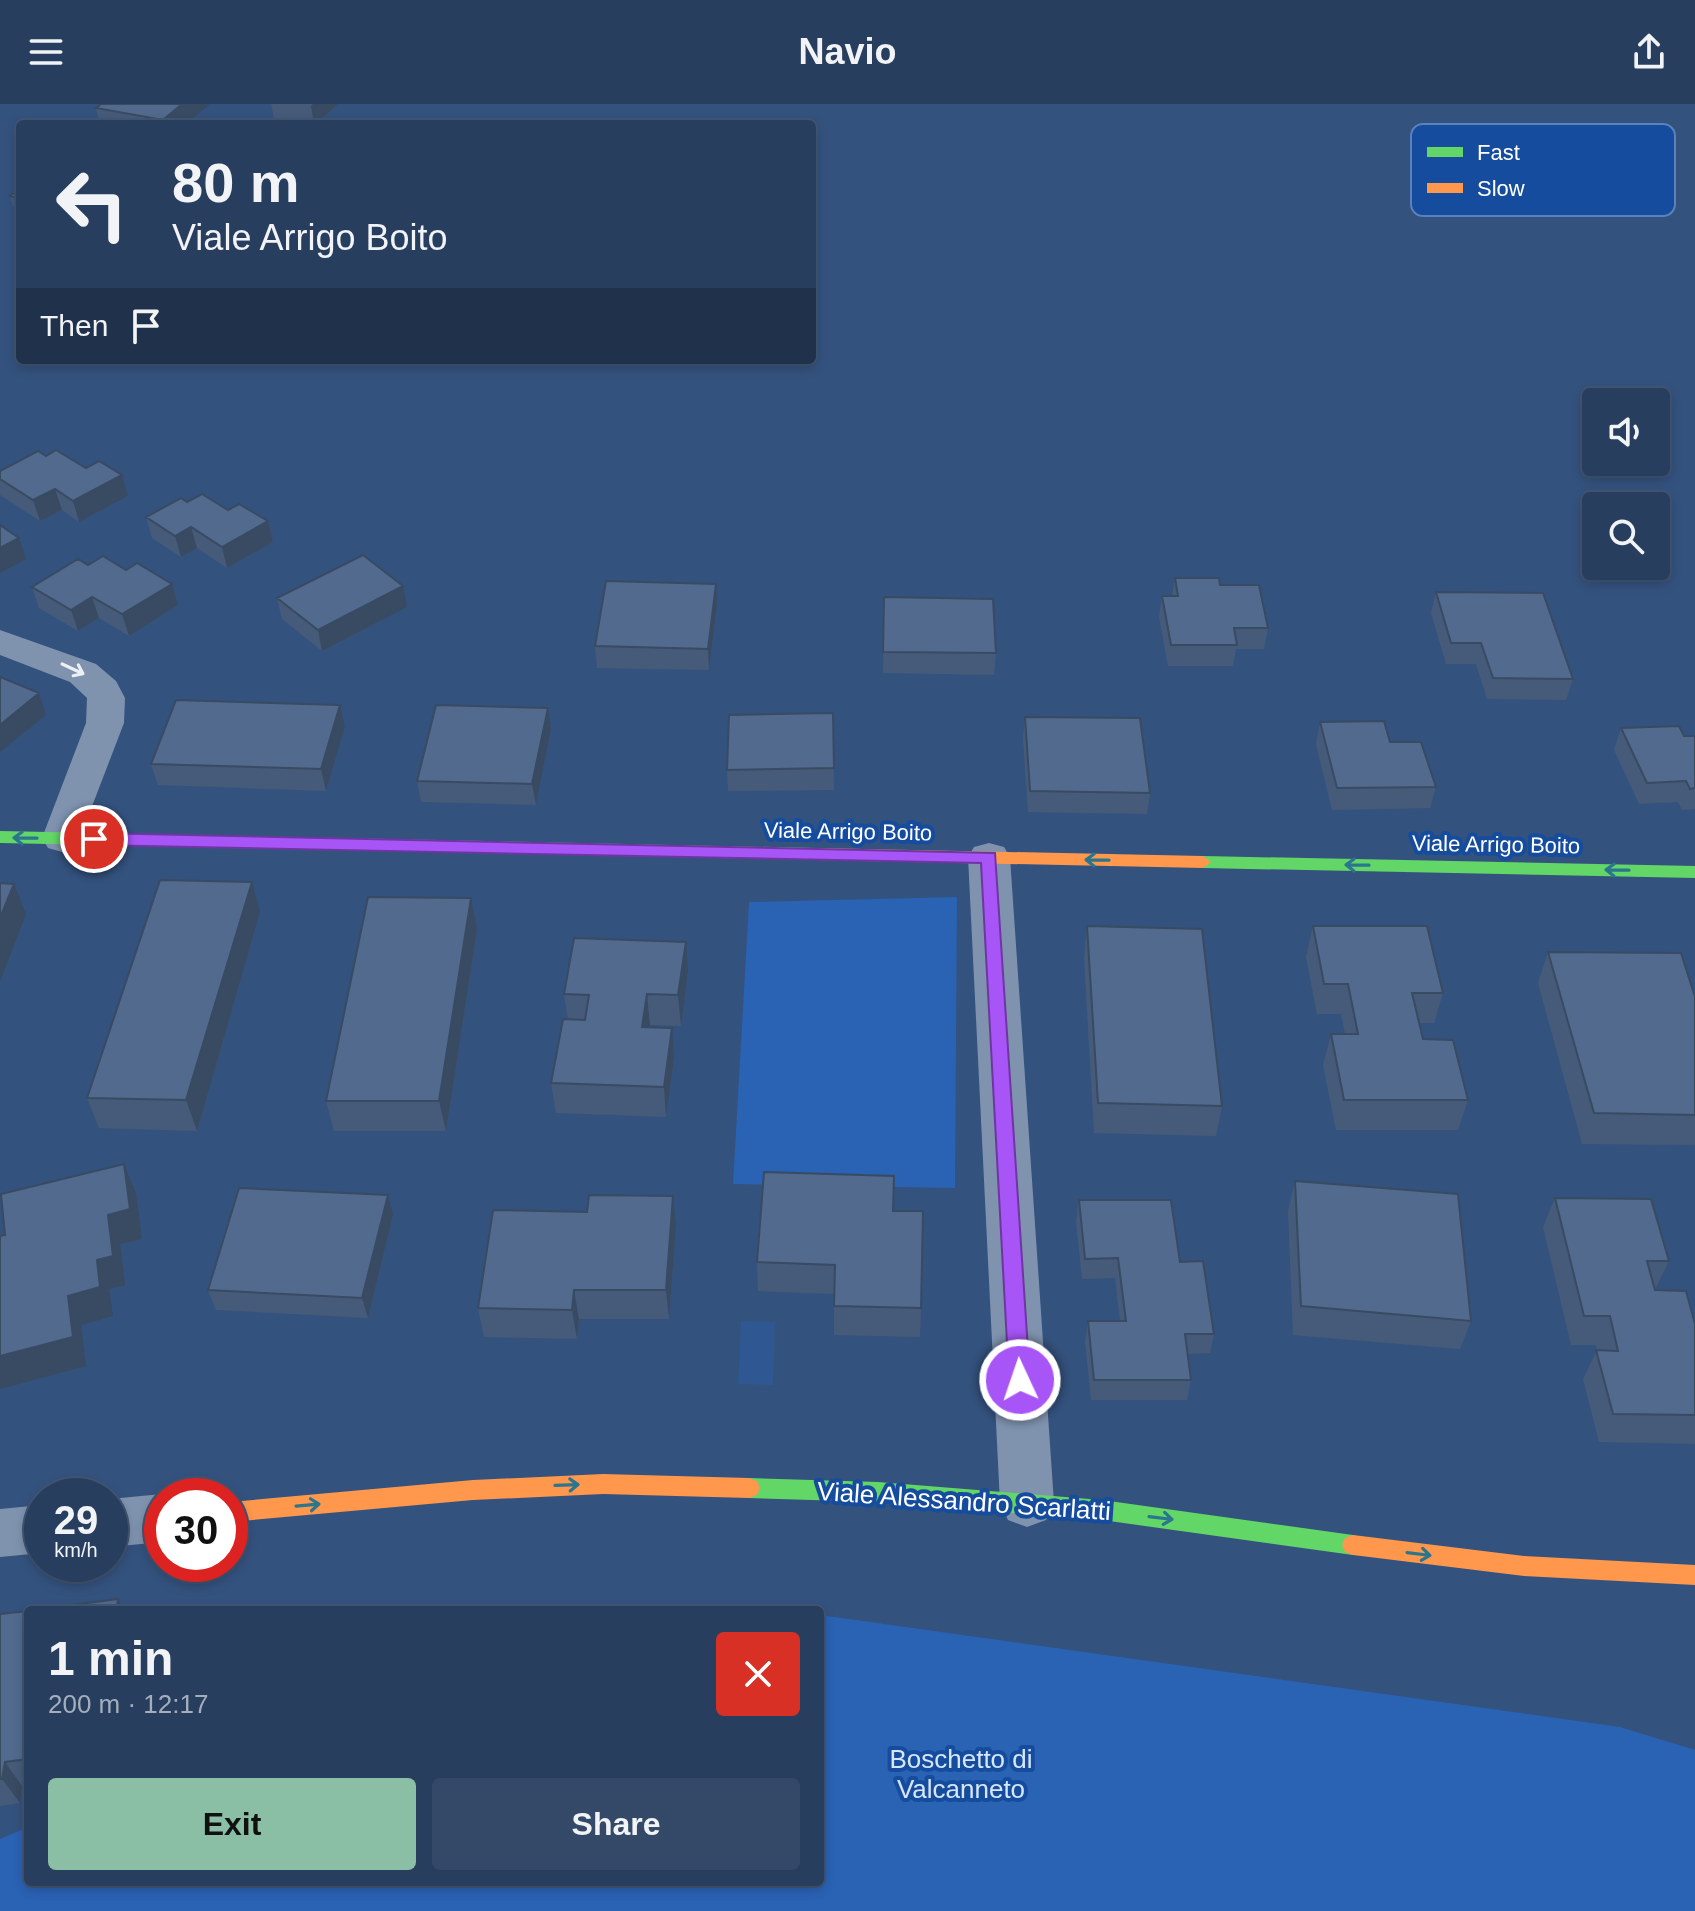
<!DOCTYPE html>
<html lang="en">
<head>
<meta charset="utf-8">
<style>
  body { margin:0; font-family:Helvetica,sans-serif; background:#334967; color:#f1f3f6; height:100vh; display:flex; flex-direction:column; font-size:30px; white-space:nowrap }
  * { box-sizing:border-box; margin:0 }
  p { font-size:26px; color:#a4aebc }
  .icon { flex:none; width:44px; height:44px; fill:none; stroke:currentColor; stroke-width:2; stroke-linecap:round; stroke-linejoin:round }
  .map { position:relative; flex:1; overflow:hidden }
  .drawer { position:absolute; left:24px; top:1502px; width:800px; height:280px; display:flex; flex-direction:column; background:#273e5e; border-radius:8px; box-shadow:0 4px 12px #0003,0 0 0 2px #435773 }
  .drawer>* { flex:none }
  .guide { position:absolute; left:16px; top:16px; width:800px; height:244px; border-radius:8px; box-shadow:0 4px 12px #0003,0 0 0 2px #435773; background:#273e5e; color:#f1f3f6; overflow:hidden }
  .tools { position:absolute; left:1582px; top:284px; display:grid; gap:16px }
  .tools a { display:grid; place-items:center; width:88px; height:88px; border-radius:8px; background:#273e5e; box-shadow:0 4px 12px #0003,0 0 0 2px #435773; font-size:40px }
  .speed { position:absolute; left:24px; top:1374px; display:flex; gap:16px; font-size:40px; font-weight:700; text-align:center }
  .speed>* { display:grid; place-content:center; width:104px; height:104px; border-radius:50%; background:#273e5e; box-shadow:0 4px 12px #0003,0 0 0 2px #435773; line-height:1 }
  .speed small { font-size:20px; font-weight:400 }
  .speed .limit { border:12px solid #d22; background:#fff; color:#111 }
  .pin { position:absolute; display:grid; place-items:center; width:68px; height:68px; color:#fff; margin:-34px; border:4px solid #fff; border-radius:50%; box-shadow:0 2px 8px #0007 }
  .me { position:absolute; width:88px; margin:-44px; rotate:357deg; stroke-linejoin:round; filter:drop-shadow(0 0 6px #0008) }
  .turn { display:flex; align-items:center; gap:28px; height:168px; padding:0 24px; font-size:36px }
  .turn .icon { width:104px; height:104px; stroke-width:2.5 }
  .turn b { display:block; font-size:56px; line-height:68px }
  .then { display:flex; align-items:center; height:76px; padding:0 24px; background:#0003; gap:16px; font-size:30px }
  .round { display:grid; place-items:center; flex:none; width:84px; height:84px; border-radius:8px; background:#334967 }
  .summary { display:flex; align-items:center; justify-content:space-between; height:136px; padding:0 24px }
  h1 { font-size:48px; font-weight:700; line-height:60px }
  .action { display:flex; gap:16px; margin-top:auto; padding:16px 24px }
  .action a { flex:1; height:92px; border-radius:8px; background:#8abfa5; color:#111; font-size:32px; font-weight:700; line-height:92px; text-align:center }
  .action a+a { background:#334967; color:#f1f3f6 }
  header { display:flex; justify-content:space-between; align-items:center; height:104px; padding:0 24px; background:#273e5e; font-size:36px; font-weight:700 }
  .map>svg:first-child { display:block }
</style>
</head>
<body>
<header><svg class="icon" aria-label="menu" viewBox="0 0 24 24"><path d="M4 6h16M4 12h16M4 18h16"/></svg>Navio<svg class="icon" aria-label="share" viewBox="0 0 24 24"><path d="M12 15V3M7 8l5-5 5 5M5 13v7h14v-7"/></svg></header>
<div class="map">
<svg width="1695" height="1807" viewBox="0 0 1695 1807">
  <rect width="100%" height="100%" fill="#34527e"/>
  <path fill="#2a62b4" d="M 957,793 L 955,1084 L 733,1080 L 749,798 Z
    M 820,1511 L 1620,1623 L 1695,1646 L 1695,1807 L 0,1807 L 0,1735 L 28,1723 L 28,1778 L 820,1778 Z"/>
  <path fill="#2f5792" d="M 741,1217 L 775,1218 L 773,1281 L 738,1280 Z"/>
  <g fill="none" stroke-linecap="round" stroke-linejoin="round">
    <path fill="#7f93af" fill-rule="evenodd" d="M 0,526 L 96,560 L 116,577 L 125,594 L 124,619 L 76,744 L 62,748 L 48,744 L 42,734 L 86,619 L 87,594 L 70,578 L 0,551 Z
      M 989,739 L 1004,743 L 1010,753 L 1054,1399 L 1046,1416 L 1027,1423 L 1008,1416 L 1000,1399 L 968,753 L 974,743 Z
      M 162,1390 L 167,1392 L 162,1392 L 162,1438 L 110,1443 L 110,1395 Z
      M 42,1401 L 42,1449 L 0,1453 L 0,1405 Z"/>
    <path fill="#63d668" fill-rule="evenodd" d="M 0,727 L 817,744 L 825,750 L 817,756 L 0,739 Z
      M 1203,752 L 1695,762 L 1695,774 L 1203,764 L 1195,758 Z
      M 749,1374 L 878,1378 L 1102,1396 L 1353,1431 L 1361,1434 L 1364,1441 L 1361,1448 L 1353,1451 L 1102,1416 L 878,1398 L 749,1394 L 741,1391 L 738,1384 L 741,1377 Z"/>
    <path fill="#ff974d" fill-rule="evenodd" d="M 817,744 L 1203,752 L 1211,758 L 1203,764 L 817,756 L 809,750 Z
      M 603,1370 L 749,1374 L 757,1377 L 760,1384 L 757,1391 L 749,1394 L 603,1390 L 473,1396 L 230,1418 L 230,1398 L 473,1376 Z
      M 1353,1431 L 1524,1452 L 1695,1461 L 1695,1481 L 1524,1472 L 1353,1451 L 1345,1448 L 1342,1441 L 1345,1434 Z"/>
  </g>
  <path fill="#465b79" d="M 271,0 L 338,0 L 316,20 L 307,20 L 274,14 Z
    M 96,4 L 186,20 L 100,20 Z
    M 20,85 L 20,104 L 13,102 L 10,92 Z
    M 46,352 L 128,392 L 79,418 L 62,406 L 40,417 L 0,391 L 0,367 Z
    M 187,398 L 228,406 L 268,417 L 273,438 L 227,464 L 197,444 L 181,453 L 152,434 L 146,413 Z
    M 88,461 L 178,501 L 129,532 L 99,514 L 78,527 L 39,504 L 32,483 Z
    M 1175,474 L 1220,481 L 1268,524 L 1264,545 L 1236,545 L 1233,562 L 1168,562 L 1159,513 L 1162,492 L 1172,492 Z
    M 1436,488 L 1573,575 L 1566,596 L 1487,595 L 1476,560 L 1446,560 L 1431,509 Z
    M 884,493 L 996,549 L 994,571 L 883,569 Z
    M 277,494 L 407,503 L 322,547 L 282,515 Z
    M 717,501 L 709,566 L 597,564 L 595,542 Z
    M 548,604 L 551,625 L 536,701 L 421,698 L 417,677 Z
    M 833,609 L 834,686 L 728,687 L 727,666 Z
    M 1025,613 L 1150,689 L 1147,710 L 1028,708 L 1023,634 Z
    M 1320,618 L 1390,638 L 1436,683 L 1430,704 L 1332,706 L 1316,640 Z
    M 345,622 L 326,687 L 158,681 L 151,660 Z
    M 1621,624 L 1684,632 L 1695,632 L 1695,705 L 1682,706 L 1678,698 L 1639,700 L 1614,646 Z
    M 471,794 L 477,825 L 446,1027 L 334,1027 L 326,997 Z
    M 260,808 L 197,1027 L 99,1024 L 87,994 Z
    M 1087,822 L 1222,1002 L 1216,1032 L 1094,1029 L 1084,853 Z
    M 1313,822 L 1443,889 L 1434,919 L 1419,919 L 1423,935 L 1468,996 L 1458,1026 L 1336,1026 L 1323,961 L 1331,930 L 1345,930 L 1341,910 L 1317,910 L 1306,853 Z
    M 1548,848 L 1695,893 L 1695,1041 L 1582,1040 L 1538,879 Z
    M 688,868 L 681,922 L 650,921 L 650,923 L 674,954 L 666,1013 L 556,1009 L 551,979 L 568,915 L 564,890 Z
    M 1295,1077 L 1471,1217 L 1460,1245 L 1293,1231 L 1288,1107 Z
    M 1555,1094 L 1669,1157 L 1655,1186 L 1695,1220 L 1695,1340 L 1599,1338 L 1583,1275 L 1597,1246 L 1596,1241 L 1571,1241 L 1543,1123 Z
    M 1079,1096 L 1180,1158 L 1214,1230 L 1210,1249 L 1187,1250 L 1191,1276 L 1187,1296 L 1091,1296 L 1085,1237 L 1088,1217 L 1120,1217 L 1115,1174 L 1082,1175 L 1076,1117 Z
    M 893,1107 L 921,1204 L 920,1233 L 834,1231 L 834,1190 L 758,1187 L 757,1158 Z
    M 393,1111 L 368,1214 L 216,1206 L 208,1186 Z
    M 676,1122 L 669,1215 L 579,1215 L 577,1235 L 484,1233 L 478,1204 Z
    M 28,1507 L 28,1681 L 22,1682 L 20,1699 L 0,1702 L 0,1510 Z"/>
  <path fill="#394a63" d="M 182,0 L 210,0 L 186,20 L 163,20 L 163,16 Z
    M 313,0 L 338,0 L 316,20 L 314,20 L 311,2 Z
    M 122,371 L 128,392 L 79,418 L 73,397 Z
    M 55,385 L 62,406 L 40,417 L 33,396 Z
    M 268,417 L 273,438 L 227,464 L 222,443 Z
    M 191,423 L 197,444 L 181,453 L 175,432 Z
    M 19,434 L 26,455 L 0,469 L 0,444 Z
    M 172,480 L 178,501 L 129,532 L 122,510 Z
    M 716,480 L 717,501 L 709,566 L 708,545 Z
    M 403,482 L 407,503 L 322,547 L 318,526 Z
    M 92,493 L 99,514 L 78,527 L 71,506 Z
    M 39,589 L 46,611 L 0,648 L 0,621 Z
    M 340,601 L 345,622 L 326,687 L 321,665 Z
    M 548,604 L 551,625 L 536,701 L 532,680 Z
    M 252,778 L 260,808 L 197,1027 L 186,996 Z
    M 14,780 L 26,810 L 0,877 L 0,814 Z
    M 471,794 L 477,825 L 446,1027 L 439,997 Z
    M 686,838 L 688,868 L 681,922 L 678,891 Z
    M 647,890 L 650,921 L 645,953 L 642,923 Z
    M 672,924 L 674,954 L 666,1013 L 664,983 Z
    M 124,1060 L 136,1090 L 142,1135 L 120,1140 L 125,1181 L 109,1185 L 113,1212 L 81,1221 L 86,1262 L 0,1285 L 0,1252 L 68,1192 L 97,1156 L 108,1111 Z
    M 388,1091 L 393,1111 L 368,1214 L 362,1194 Z
    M 673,1092 L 676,1122 L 669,1215 L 666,1186 Z
    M 574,1186 L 579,1215 L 577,1235 L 572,1206 Z
    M 118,1495 L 124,1506 L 117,1506 Z
    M 5,1658 L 22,1682 L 20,1699 L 2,1675 Z"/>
  <path fill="#516a8d" stroke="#394a63" stroke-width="2" d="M 101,0 L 182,0 L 163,16 L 96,4 Z
    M 20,85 L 20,95 L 10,92 Z
    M 56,346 L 86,364 L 99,357 L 122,371 L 73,397 L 55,385 L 33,396 L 0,375 L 0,367 L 38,347 L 46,352 Z
    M 202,390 L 228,406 L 239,400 L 268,417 L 222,443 L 191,423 L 175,432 L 146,413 L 181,394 L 187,398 Z
    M 0,421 L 19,434 L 0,444 Z
    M 363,451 L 403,482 L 318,526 L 277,494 Z
    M 103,452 L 126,466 L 137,459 L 172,480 L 122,510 L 92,493 L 71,506 L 32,483 L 78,455 L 88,461 Z
    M 1175,474 L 1219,474 L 1220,481 L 1259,481 L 1268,524 L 1234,524 L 1237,541 L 1171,541 L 1162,492 L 1178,492 Z
    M 606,477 L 716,480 L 708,545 L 595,542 Z
    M 1436,488 L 1543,489 L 1573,575 L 1493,574 L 1481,539 L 1451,539 Z
    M 884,493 L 993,495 L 996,549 L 883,548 Z
    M 0,573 L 39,589 L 0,621 Z
    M 176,596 L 340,601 L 321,665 L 151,660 Z
    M 436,601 L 548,604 L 532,680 L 417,677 Z
    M 833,609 L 834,664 L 727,666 L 729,611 Z
    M 1025,613 L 1140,614 L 1150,689 L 1030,687 Z
    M 1384,617 L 1390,638 L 1421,638 L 1436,683 L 1337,684 L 1320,618 Z
    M 1679,622 L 1684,632 L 1695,632 L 1695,684 L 1690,685 L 1686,677 L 1647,679 L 1621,624 Z
    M 160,776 L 252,778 L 186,996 L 87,994 Z
    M 0,779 L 14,780 L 0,814 Z
    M 368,793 L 471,794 L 439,997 L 326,997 Z
    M 1087,822 L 1202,825 L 1222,1002 L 1098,999 Z
    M 1313,822 L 1427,822 L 1443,889 L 1412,889 L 1423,935 L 1453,936 L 1468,996 L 1344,996 L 1331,930 L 1358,930 L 1348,880 L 1324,880 Z
    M 574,834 L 686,838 L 678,891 L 647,890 L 642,923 L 672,924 L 664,983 L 551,979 L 563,915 L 585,916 L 589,891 L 564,890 Z
    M 1548,848 L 1681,849 L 1695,893 L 1695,1011 L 1594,1009 Z
    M 124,1060 L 130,1105 L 108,1111 L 113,1152 L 97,1156 L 100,1183 L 68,1192 L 73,1233 L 0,1252 L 0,1132 L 5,1131 L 1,1090 Z
    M 764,1068 L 894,1072 L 893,1107 L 923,1107 L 921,1204 L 834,1202 L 835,1161 L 757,1158 Z
    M 1295,1077 L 1458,1090 L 1471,1217 L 1301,1202 Z
    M 239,1084 L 388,1091 L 362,1194 L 208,1186 Z
    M 589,1091 L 673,1092 L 666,1186 L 574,1186 L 572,1206 L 478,1204 L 493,1106 L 587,1108 Z
    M 1555,1094 L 1651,1095 L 1669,1157 L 1647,1157 L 1655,1186 L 1686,1187 L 1695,1220 L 1695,1311 L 1613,1310 L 1596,1246 L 1618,1247 L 1610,1212 L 1584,1212 Z
    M 1079,1096 L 1171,1096 L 1180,1158 L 1203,1157 L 1214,1230 L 1185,1230 L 1191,1276 L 1094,1276 L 1088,1217 L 1126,1217 L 1118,1154 L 1085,1155 Z
    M 118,1495 L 117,1506 L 35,1506 Z
    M 28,1507 L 28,1655 L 5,1658 L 2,1675 L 0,1675 L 0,1510 Z"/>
  <defs><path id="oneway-shaft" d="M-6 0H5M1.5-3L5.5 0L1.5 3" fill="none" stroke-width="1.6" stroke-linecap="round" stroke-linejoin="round" transform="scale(2)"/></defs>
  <use stroke="#eceff3" href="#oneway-shaft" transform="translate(73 565) rotate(25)"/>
  <g stroke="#2c758e">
    <use href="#oneway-shaft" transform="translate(25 734) rotate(-179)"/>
    <use href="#oneway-shaft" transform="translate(1097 756) rotate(-179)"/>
    <use href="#oneway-shaft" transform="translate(1357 761) rotate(-179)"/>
    <use href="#oneway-shaft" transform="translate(1617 766) rotate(-179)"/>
    <use href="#oneway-shaft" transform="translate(567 1381) rotate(-2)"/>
    <use href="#oneway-shaft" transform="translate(308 1401) rotate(-5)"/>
    <use href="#oneway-shaft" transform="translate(1161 1414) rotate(7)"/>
    <use href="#oneway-shaft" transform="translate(1419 1450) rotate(7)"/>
  </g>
  <path fill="#a855f7" stroke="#6d37a1" stroke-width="2" d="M 94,729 L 995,749 L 1030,1276 L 1027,1282 L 1020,1285 L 1012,1282 L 1009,1276 L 981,759 L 94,741 L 85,735 Z"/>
  <g text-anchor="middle" stroke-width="8" stroke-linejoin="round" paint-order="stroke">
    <g font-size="22" fill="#fff" stroke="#154c9e">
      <text transform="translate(848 727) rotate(1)" y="8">Viale Arrigo Boito</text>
      <text transform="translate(1496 740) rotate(1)" y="8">Viale Arrigo Boito</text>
    </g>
    <g font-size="26" fill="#fff" stroke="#154c9e">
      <text transform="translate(964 1397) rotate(4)" y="9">Viale Alessandro Scarlatti</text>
    </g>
    <g font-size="26" fill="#d5e6fd" stroke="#154c9e">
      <text x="961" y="1664">Boschetto di<tspan x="961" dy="30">Valcanneto</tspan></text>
    </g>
  </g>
  <rect x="1411" y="20" width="264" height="92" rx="12" fill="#154c9e" stroke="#5b82bb" stroke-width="2"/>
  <rect x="1427" y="43" width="36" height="10" fill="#63d668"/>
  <rect x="1427" y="79" width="36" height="10" fill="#ff974d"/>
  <g font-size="22" fill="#fff">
    <text x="1477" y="56">Fast</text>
    <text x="1477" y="92">Slow</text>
  </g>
</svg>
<div class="tools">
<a><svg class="icon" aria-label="sound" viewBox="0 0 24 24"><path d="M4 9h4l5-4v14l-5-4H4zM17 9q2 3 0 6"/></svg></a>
<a><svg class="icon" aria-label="search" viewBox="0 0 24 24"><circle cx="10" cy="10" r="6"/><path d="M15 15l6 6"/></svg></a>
</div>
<div class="speed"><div>29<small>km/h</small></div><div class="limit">30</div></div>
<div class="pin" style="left:94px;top:735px;background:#d93025"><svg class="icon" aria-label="arrive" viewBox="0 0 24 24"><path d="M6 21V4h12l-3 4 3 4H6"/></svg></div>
<svg class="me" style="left:1020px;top:1276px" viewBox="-20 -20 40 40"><circle r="17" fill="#a855f7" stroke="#fff" stroke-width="3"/><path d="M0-11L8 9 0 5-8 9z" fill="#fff"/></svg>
<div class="guide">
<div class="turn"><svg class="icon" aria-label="left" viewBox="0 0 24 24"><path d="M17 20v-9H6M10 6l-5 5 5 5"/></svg><div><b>80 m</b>Viale Arrigo Boito</div></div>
<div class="then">Then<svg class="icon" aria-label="arrive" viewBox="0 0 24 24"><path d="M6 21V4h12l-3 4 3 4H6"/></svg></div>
</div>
<section class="drawer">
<div class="summary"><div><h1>1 min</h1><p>200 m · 12:17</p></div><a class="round" style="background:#d93025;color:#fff"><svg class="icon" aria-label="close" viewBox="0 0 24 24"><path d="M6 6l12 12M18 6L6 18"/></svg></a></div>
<div class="action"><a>Exit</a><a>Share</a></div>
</section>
</div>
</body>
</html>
